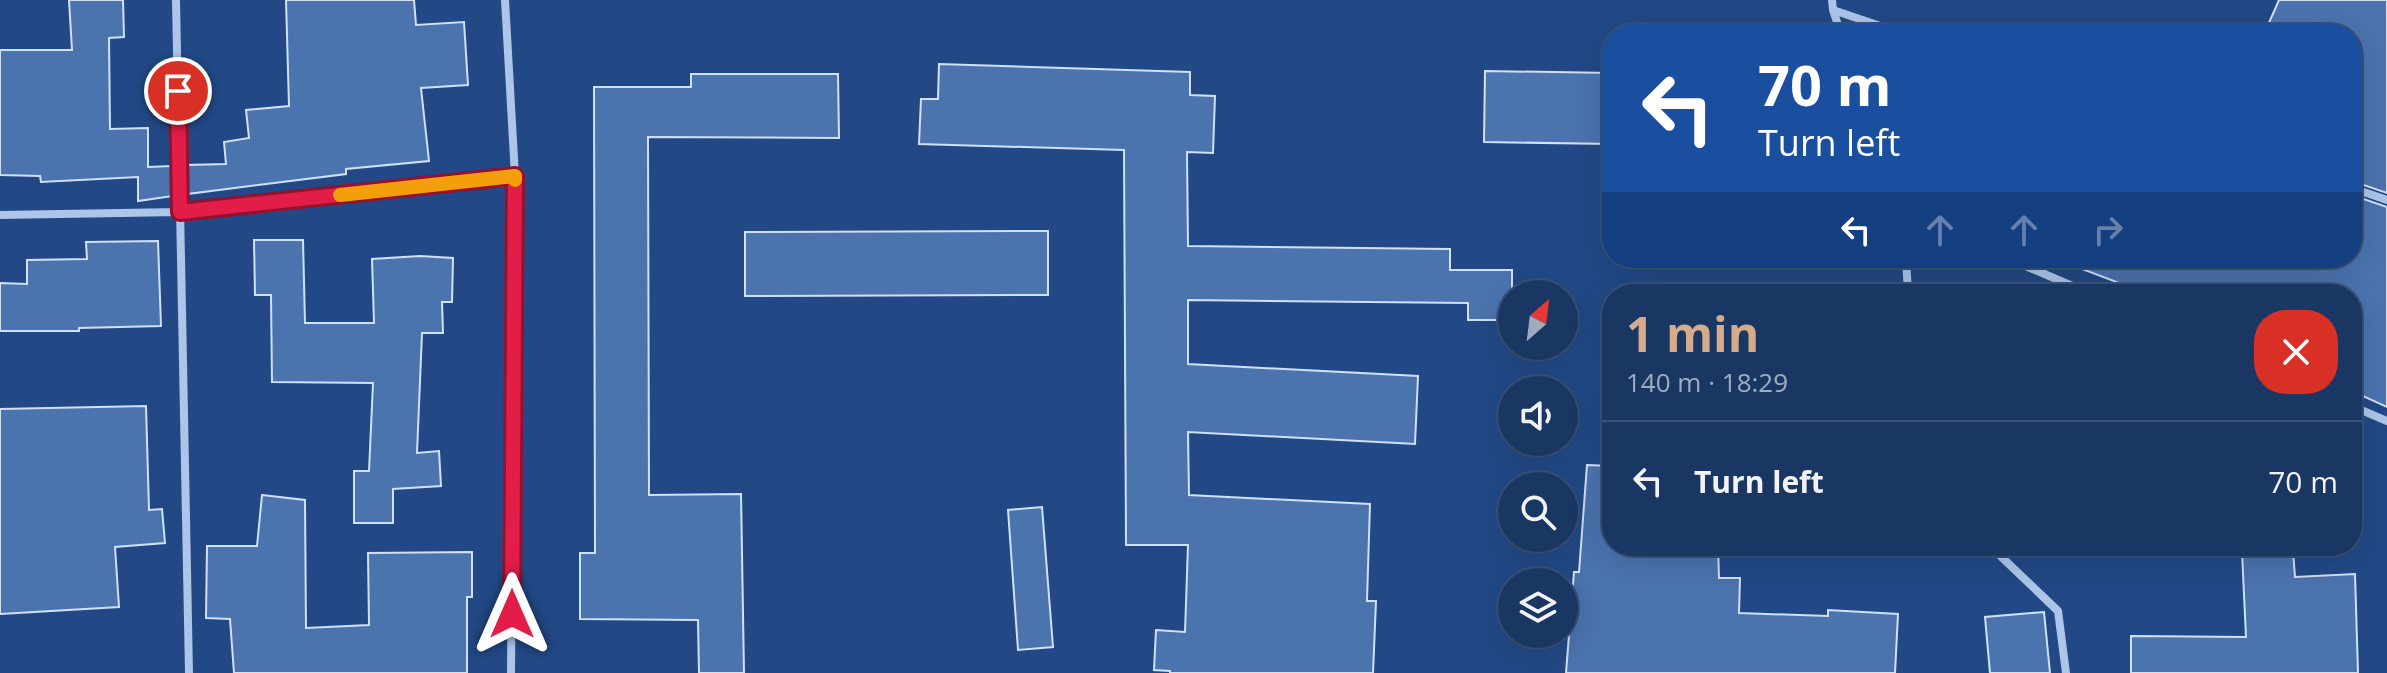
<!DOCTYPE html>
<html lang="en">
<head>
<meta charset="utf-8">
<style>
  body { margin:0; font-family:"Open Sans",sans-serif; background:#233f6a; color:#f1f3f6; height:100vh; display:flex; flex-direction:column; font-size:30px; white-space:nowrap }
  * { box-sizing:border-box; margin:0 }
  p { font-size:26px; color:#9facbf }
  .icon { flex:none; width:44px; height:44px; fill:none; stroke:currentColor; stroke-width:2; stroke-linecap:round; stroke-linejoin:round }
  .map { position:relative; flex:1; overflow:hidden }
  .sheet { position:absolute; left:1602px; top:284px; width:760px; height:272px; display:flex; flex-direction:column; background:#1a3764; border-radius:32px; box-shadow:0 8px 32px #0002,0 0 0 2px #385178 }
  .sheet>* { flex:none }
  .top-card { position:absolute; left:1602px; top:24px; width:760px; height:244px; border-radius:32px; box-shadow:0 8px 32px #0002,0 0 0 2px #385178; background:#1a4fa0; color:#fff; overflow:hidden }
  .needle { width:52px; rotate:28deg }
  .buttons { position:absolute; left:1498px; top:280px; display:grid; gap:16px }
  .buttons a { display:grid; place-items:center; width:80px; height:80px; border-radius:50%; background:#1a3764; box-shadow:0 8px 32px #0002,0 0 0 2px #385178; font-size:40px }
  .pin { position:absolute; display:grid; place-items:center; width:68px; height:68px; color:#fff; margin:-34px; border:4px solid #fff; border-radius:50%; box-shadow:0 2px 8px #0007 }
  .me { position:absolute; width:88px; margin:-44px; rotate:0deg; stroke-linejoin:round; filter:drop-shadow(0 0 6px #0008) }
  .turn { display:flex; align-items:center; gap:28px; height:168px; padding:0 24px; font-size:36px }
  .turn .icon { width:104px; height:104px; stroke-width:2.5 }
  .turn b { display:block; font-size:56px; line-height:68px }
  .lanes { display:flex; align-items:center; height:76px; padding:0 24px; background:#0003; justify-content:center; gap:40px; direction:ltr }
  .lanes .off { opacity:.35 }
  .round { display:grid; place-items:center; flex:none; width:84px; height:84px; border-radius:32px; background:#233f6a }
  .head { display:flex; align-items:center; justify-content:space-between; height:136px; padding:0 24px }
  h1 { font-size:48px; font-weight:700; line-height:60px; color:#d6ab8b }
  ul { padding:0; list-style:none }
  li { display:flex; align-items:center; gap:24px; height:120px; padding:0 24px; border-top:2px solid #385178 }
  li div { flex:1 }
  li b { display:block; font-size:30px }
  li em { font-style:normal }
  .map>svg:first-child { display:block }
</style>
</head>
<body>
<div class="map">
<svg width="2387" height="673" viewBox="0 0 2387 673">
  <rect width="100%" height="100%" fill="#224986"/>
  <path fill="#4b73ae" stroke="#d0e0f7" stroke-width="2" d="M 69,0 L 123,0 L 124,37 L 109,38 L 110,129 L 148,128 L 148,167 L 172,166 L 173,196 L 138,201 L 138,177 L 41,182 L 40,176 L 0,175 L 0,50 L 72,50 Z
    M 286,0 L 414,0 L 416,25 L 464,22 L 468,85 L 421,88 L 429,161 L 346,169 L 346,174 L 187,194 L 186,165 L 226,164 L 224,142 L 249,138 L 246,110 L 289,106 Z
    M 2279,0 L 2387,0 L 2387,193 L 2352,181 L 2352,34 L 2264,34 Z
    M 939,64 L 1190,72 L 1190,95 L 1215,96 L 1213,153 L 1187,152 L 1188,246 L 1450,249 L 1450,270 L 1512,270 L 1512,320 L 1468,320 L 1468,303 L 1188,300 L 1188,364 L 1418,376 L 1415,444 L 1188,432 L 1189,495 L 1370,504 L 1367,601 L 1376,601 L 1373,673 L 1170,673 L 1170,671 L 1154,670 L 1156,630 L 1185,632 L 1188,545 L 1126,545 L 1124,150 L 919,144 L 921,99 L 938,99 Z
    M 1485,71 L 1612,73 L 1612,144 L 1484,142 Z
    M 691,74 L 838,74 L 839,138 L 648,137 L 649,495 L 741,494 L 744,673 L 699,673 L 698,620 L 580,619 L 580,553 L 595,553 L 594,87 L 691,87 Z
    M 2352,195 L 2387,207 L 2387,407 L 2352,391 L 2352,294 L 2148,294 L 2061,261 L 2062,258 L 2352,258 Z
    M 1048,231 L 1048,295 L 745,296 L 745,232 Z
    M 254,240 L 303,240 L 305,323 L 374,323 L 372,259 L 420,256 L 453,258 L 452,302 L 442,302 L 443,333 L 422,333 L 417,453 L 439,451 L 441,486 L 393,489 L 393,523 L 354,523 L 354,471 L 369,471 L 373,383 L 272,382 L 271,295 L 255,295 Z
    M 158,241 L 161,326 L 79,328 L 79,331 L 0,331 L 0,283 L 27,284 L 27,260 L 87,259 L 86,242 Z
    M 146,406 L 149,510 L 162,509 L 165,543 L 115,547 L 119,607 L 0,614 L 0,409 Z
    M 1587,465 L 1612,466 L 1612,546 L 1718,546 L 1719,578 L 1740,578 L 1739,613 L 1828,616 L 1828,610 L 1898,614 L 1895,673 L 1566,673 L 1574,572 L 1579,572 Z
    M 262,495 L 305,500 L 306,628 L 369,625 L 368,553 L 472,552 L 472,597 L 467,597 L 467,673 L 234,673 L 230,619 L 206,618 L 207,546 L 257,546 Z
    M 1042,507 L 1053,647 L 1018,650 L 1008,510 Z
    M 2293,550 L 2295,577 L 2355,574 L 2358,673 L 2131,673 L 2131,636 L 2246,637 L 2242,552 Z
    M 2044,612 L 2050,673 L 1990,673 L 1985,617 Z"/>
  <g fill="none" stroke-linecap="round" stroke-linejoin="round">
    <path stroke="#acc5e9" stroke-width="8" d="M 176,0 L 189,673
      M 505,0 L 515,176 L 511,673
      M 1832,0 L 1833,10 L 1904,34
      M 1833,10 L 1841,34
      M 2352,188 L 2387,200
      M 0,215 L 180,212 L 515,176
      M 1906,258 L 1908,294
      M 2007,258 L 2091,294
      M 2352,406 L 2387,421
      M 1990,546 L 2058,611 L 2066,673"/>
  </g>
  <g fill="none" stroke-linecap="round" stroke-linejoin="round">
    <defs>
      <path id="route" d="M 178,91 L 180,212 L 515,176 L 512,614"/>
    </defs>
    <use href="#route" stroke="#92132f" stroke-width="20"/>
    <use href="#route" stroke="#e11d48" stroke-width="14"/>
    <path stroke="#f59e0b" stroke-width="14" d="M 340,195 L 515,176 L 515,180"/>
  </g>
</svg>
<div class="buttons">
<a><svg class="needle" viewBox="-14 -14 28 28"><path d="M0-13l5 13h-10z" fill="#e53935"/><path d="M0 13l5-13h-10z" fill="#9facbf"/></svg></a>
<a><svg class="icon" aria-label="sound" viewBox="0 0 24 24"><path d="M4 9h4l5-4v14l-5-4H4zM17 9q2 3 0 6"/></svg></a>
<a><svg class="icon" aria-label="search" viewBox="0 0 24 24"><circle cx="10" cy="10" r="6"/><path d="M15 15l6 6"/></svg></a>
<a><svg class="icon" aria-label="layers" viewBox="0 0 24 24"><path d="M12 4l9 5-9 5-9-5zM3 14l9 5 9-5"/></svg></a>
</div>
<div class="pin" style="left:178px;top:91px;background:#d93025"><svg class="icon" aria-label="arrive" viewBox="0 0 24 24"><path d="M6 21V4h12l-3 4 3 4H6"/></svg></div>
<svg class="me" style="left:512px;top:614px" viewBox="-20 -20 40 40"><path d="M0-17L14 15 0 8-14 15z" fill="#e11d48" stroke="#fff" stroke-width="4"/></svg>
<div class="top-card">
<div class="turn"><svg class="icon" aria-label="left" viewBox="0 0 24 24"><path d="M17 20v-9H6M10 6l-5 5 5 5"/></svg><div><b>70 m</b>Turn left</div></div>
<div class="lanes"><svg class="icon" aria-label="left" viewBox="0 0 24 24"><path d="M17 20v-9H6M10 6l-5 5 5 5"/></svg><svg class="icon off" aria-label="ahead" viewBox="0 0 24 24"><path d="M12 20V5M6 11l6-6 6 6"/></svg><svg class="icon off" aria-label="ahead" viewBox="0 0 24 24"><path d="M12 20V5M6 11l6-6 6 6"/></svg><svg class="icon off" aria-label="right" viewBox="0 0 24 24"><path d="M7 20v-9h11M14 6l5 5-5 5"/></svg></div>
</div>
<section class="sheet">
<div class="head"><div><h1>1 min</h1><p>140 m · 18:29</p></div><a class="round" style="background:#d93025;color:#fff"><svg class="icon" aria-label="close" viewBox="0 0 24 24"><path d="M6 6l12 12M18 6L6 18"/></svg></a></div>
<ul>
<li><svg class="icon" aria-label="left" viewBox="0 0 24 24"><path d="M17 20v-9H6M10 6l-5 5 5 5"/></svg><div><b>Turn left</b></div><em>70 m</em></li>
</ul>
</section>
</div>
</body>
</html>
